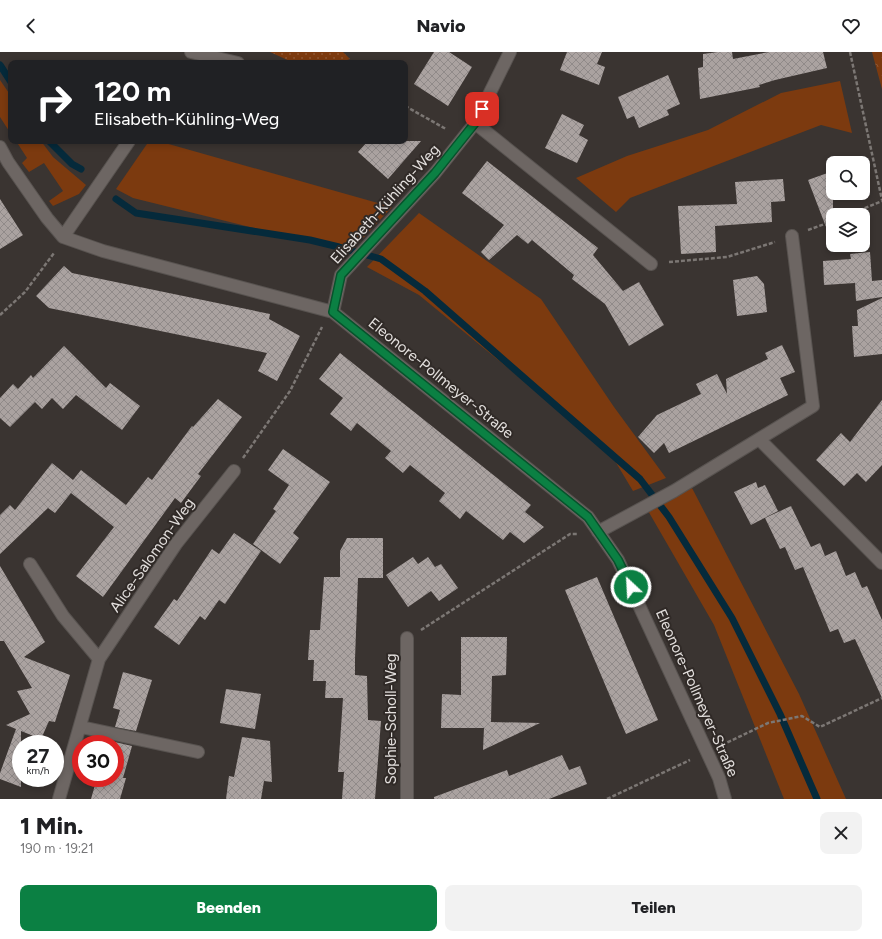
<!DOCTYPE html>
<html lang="de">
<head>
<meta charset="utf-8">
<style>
  body { margin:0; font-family:Figtree,sans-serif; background:#f2f2f2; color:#202124; height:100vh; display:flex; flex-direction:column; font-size:15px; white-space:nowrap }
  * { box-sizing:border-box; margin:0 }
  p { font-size:13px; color:#757577 }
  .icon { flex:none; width:22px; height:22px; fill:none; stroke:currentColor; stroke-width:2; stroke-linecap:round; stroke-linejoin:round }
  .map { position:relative; height:747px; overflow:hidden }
  .panel { display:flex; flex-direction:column; background:#fff; flex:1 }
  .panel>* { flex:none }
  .banner { position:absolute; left:8px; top:8px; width:400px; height:84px; border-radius:8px; box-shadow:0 2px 6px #0003; background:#202124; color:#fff; overflow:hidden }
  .controls { position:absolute; left:826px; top:104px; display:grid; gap:8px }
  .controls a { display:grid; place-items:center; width:44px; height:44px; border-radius:8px; background:#fff; box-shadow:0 2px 6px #0003; font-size:20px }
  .speed { position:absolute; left:12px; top:683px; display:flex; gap:8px; font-size:20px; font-weight:700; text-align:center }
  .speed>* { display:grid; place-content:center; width:52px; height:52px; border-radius:50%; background:#fff; box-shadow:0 2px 6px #0003; line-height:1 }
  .speed small { font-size:10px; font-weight:400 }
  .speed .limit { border:6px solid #d22; background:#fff; color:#111 }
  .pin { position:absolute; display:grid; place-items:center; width:34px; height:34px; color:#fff; margin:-17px; border-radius:8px; box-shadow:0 2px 6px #0006 }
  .me { position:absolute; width:44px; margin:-22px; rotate:335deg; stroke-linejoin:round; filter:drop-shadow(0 0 3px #0008) }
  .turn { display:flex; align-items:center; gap:14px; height:84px; padding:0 20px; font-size:18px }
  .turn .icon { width:52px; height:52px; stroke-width:2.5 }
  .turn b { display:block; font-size:28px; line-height:34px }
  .round { display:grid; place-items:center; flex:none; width:42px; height:42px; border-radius:8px; background:#f2f2f2 }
  .overview { display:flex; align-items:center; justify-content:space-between; height:68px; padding:0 20px }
  h1 { font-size:24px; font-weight:800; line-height:30px }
  .primary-button { display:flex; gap:8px; margin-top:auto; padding:8px 20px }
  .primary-button a { flex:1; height:46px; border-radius:8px; background:#0b8043; color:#fff; font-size:16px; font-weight:800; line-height:46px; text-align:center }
  .primary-button a+a { background:#f2f2f2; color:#202124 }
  header { display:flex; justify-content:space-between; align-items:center; height:52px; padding:0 20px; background:#fff; font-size:18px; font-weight:800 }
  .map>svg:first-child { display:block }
</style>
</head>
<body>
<header><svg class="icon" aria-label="back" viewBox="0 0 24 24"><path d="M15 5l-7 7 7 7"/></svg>Navio<svg class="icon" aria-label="heart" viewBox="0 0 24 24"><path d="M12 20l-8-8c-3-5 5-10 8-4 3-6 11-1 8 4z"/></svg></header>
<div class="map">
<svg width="882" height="747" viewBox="0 0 882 747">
  <defs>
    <pattern id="forest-crowns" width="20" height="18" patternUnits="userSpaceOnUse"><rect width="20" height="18" fill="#7c3a0f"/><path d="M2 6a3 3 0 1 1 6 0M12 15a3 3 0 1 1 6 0" fill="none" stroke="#8e5632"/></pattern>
    <pattern id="park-dots" width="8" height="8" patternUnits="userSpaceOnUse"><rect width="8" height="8" fill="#7c3a0f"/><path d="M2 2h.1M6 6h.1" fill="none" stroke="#8e5632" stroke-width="1.8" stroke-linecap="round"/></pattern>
    <pattern id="building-cross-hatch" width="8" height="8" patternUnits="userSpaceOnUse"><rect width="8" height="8" fill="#aaa2a0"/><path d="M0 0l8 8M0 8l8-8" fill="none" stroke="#908a89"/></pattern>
  </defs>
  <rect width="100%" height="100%" fill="#3a3431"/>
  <path fill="#7c3a0f" d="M 0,28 L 11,44 L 11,82 L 0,65 Z
    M 840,29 L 852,81 L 821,73 L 630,146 L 616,160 L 576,126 L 627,104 L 708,78 L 781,41 Z
    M 16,89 L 41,89 L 53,105 L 86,133 L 79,142 L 53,154 L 49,149 L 63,139 L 44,111 L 29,120 L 22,111 L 27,106 Z
    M 149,89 L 158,89 L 392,155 L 350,200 L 133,146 L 116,137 Z
    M 419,161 L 541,247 L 614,355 L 666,426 L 633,439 L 609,399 L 419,243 L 367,215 Z
    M 692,436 L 799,642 L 846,747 L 784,747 L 714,573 L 647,457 Z"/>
  <path fill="url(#forest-crowns)" d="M 872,0 L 882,0 L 882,37 Z"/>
  <path fill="url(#park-dots)" d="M 270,0 L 343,0 L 350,7 L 338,11 L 294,11 Z"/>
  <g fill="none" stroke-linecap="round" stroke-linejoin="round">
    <path stroke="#052a3b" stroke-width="7" d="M 0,13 L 11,30
      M 49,89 L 72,112 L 81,117
      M 116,147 L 136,161 L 310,188 L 339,195 L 381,207 L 425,239 L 640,427 L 669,465 L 732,566 L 780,662 L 817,747"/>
  </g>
  <path fill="url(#building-cross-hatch)" d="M 434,0 L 449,0 L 472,15 L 448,54 L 414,32 Z
    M 567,0 L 602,0 L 597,12 L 605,15 L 599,33 L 560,18 Z
    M 718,0 L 732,0 L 733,7 L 769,0 L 823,0 L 827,16 L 775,28 L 759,33 L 760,35 L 700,47 L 698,16 L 703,15 L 703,2 Z
    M 668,23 L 680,52 L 667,58 L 669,63 L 639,76 L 634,64 L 627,67 L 618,45 Z
    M 562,62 L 584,73 L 579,83 L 588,88 L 577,111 L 545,96 Z
    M 368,89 L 421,89 L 388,127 L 358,100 Z
    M 487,109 L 598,196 L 593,203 L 623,239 L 639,230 L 664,273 L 629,294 L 605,252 L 572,227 L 574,223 L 532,188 L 528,192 L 517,183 L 489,208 L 481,200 L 504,173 L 462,141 Z
    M 833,119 L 833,188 L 831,188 L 808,128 Z
    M 783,127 L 785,149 L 771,150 L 772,170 L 715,174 L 716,200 L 681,202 L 678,154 L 737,152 L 735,130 Z
    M 0,147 L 23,183 L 0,197 Z
    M 870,200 L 872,229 L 882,228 L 882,245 L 856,249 L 855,231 L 824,233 L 823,209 L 851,207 L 850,202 Z
    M 64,214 L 72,221 L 270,262 L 269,267 L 300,284 L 277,329 L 258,319 L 267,301 L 49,256 L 36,244 Z
    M 757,224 L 764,232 L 767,260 L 737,264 L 733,228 Z
    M 882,246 L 882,302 L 854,305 L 852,274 L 858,274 L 857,258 Z
    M 782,293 L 795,320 L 780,326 L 788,343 L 669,401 L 664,391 L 654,401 L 638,385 L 657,363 L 701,342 L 696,332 L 717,322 L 727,342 L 726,327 L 768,307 L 765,301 Z
    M 64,294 L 106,336 L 110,331 L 140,354 L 122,378 L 76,343 L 63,357 L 52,346 L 42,357 L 35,350 L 10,375 L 0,366 L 0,346 L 13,332 L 18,337 L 31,323 L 33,326 Z
    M 340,301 L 531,453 L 525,460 L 544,475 L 524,491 L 510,480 L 503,488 L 466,459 L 460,467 L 439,449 L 445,441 L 410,413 L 403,421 L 385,406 L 391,399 L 357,371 L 351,379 L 330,362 L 343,346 L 319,327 Z
    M 218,347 L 242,365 L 198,422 L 201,424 L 181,451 L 175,446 L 103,545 L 76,524 L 114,475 L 71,441 L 55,461 L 48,456 L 0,502 L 0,463 L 10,453 L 15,458 L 52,411 L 73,428 L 81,418 L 126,453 L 148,425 L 152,428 L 192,374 L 193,375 Z
    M 882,348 L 882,413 L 866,430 L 857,421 L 844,434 L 816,408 L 841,381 L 850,390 Z
    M 283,397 L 330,430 L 293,481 L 299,486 L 280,512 L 253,492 L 276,459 L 273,457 L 289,433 L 268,418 Z
    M 756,430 L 758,436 L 765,433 L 778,459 L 751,473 L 734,440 Z
    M 791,454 L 811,495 L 820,491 L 825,504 L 836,499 L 846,524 L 855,520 L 862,536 L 867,534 L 882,568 L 882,646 L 855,587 L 844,591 L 838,577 L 830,580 L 803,515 L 795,518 L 785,495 L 780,497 L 765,466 Z
    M 234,481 L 261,499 L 225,552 L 219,548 L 205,568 L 200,564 L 179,593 L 154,575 L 174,547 L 177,549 L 212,497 L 219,502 Z
    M 347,486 L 383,486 L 383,526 L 358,526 L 355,607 L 355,623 L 367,624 L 368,668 L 381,669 L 375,747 L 342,747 L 344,720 L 338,720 L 343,646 L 325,646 L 326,629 L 313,629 L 314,608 L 308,608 L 310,578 L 320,578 L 324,525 L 340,525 L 340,499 Z
    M 413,505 L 418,512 L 428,505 L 435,515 L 441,512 L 458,536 L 439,549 L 431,539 L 408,555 L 386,523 Z
    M 0,514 L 45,590 L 24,605 L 70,623 L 55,670 L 49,669 L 41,687 L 21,679 L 21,735 L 0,727 L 0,721 L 16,677 L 6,673 L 30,662 L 17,639 L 32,636 L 4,589 L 0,589 Z
    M 597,525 L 658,668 L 626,682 L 565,538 Z
    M 461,585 L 507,585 L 506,623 L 492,624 L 491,670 L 540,671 L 483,698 L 484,676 L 441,676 L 442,642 L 461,643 Z
    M 123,620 L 152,628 L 136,679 L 115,675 L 120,658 L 113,656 Z
    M 226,637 L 261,642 L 255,677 L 220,671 Z
    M 242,685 L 270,689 L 272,730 L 264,729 L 261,747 L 226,747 L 229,724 L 234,725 Z
    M 115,690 L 132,694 L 123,726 L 126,726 L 120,747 L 91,747 L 97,726 L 115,726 Z
    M 562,703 L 569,718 L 580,714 L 587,732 L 549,747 L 434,747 L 434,745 L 507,718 L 509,724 Z"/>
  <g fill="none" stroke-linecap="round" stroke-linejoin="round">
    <defs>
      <path id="minor" d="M 191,0 L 238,11
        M 475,71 L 651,212
        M 0,95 L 8,110 L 47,166 L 63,185 L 103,199 L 333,260 L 588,465 L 618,508 L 719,726 L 725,747
        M 63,185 L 129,89
        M 333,260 L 341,223 L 435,121 L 475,71 L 510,0
        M 759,387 L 813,354 L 792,184
        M 598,480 L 674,439 L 759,387 L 882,511
        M 30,512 L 63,564 L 99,607
        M 407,586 L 407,747
        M 81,675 L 198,700
        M 59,747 L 99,607 L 176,492 L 234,419"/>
    </defs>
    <use href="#minor" stroke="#585350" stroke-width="14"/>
    <path stroke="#7c7774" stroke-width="2.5" stroke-dasharray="4 2" stroke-linecap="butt" d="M 850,0 L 882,148
      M 405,54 L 446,77
      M 848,163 L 882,149
      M 808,178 L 833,169
      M 669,210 L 727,205 L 775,190
      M 0,263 L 25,240 L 54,201
      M 243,406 L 290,339 L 322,275
      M 421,578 L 570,482 L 578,482
      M 722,693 L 768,671 L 802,664 L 820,675 L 882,646
      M 607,747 L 690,708"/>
    <use href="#minor" stroke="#6d6663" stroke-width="12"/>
  </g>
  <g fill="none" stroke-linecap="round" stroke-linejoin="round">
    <defs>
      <path id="route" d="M 482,57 L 475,71 L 435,121 L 341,223 L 333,260 L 588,465 L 618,508 L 631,535"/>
    </defs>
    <use href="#route" stroke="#07532c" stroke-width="10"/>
    <use href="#route" stroke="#0b8043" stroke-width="7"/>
  </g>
  <g text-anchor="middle" stroke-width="4" stroke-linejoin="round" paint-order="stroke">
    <g font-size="15" fill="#e4e0de" stroke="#302a27">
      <text transform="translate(385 152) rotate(-48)" y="5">Elisabeth-Kühling-Weg</text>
      <text transform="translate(441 326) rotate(39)" y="5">Eleonore-Pollmeyer-Straße</text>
      <text transform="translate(152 503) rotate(-55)" y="5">Alice-Salomon-Weg</text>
      <text transform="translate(697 641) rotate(66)" y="5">Eleonore-Pollmeyer-Straße</text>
      <text transform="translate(391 667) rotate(-90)" y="5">Sophie-Scholl-Weg</text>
    </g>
  </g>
</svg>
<div class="controls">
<a><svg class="icon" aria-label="search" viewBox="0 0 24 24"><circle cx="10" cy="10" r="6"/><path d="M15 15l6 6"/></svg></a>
<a><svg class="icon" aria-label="layers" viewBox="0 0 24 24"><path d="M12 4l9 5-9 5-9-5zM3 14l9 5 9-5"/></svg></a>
</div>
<div class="speed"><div>27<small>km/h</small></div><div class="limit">30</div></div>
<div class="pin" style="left:482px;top:57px;background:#d93025"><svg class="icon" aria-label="arrive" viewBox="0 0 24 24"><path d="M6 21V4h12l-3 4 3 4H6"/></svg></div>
<svg class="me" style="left:631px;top:535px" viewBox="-20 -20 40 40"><circle r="17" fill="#0b8043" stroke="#fff" stroke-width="3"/><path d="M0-11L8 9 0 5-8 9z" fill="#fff"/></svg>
<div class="banner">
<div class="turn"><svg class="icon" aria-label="right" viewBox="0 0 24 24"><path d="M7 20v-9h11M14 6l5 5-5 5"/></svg><div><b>120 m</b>Elisabeth-Kühling-Weg</div></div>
</div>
</div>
<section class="panel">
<div class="overview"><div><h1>1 Min.</h1><p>190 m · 19:21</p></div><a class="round"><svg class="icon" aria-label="close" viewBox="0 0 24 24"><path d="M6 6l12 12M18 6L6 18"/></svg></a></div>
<div class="primary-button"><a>Beenden</a><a>Teilen</a></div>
</section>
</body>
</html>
